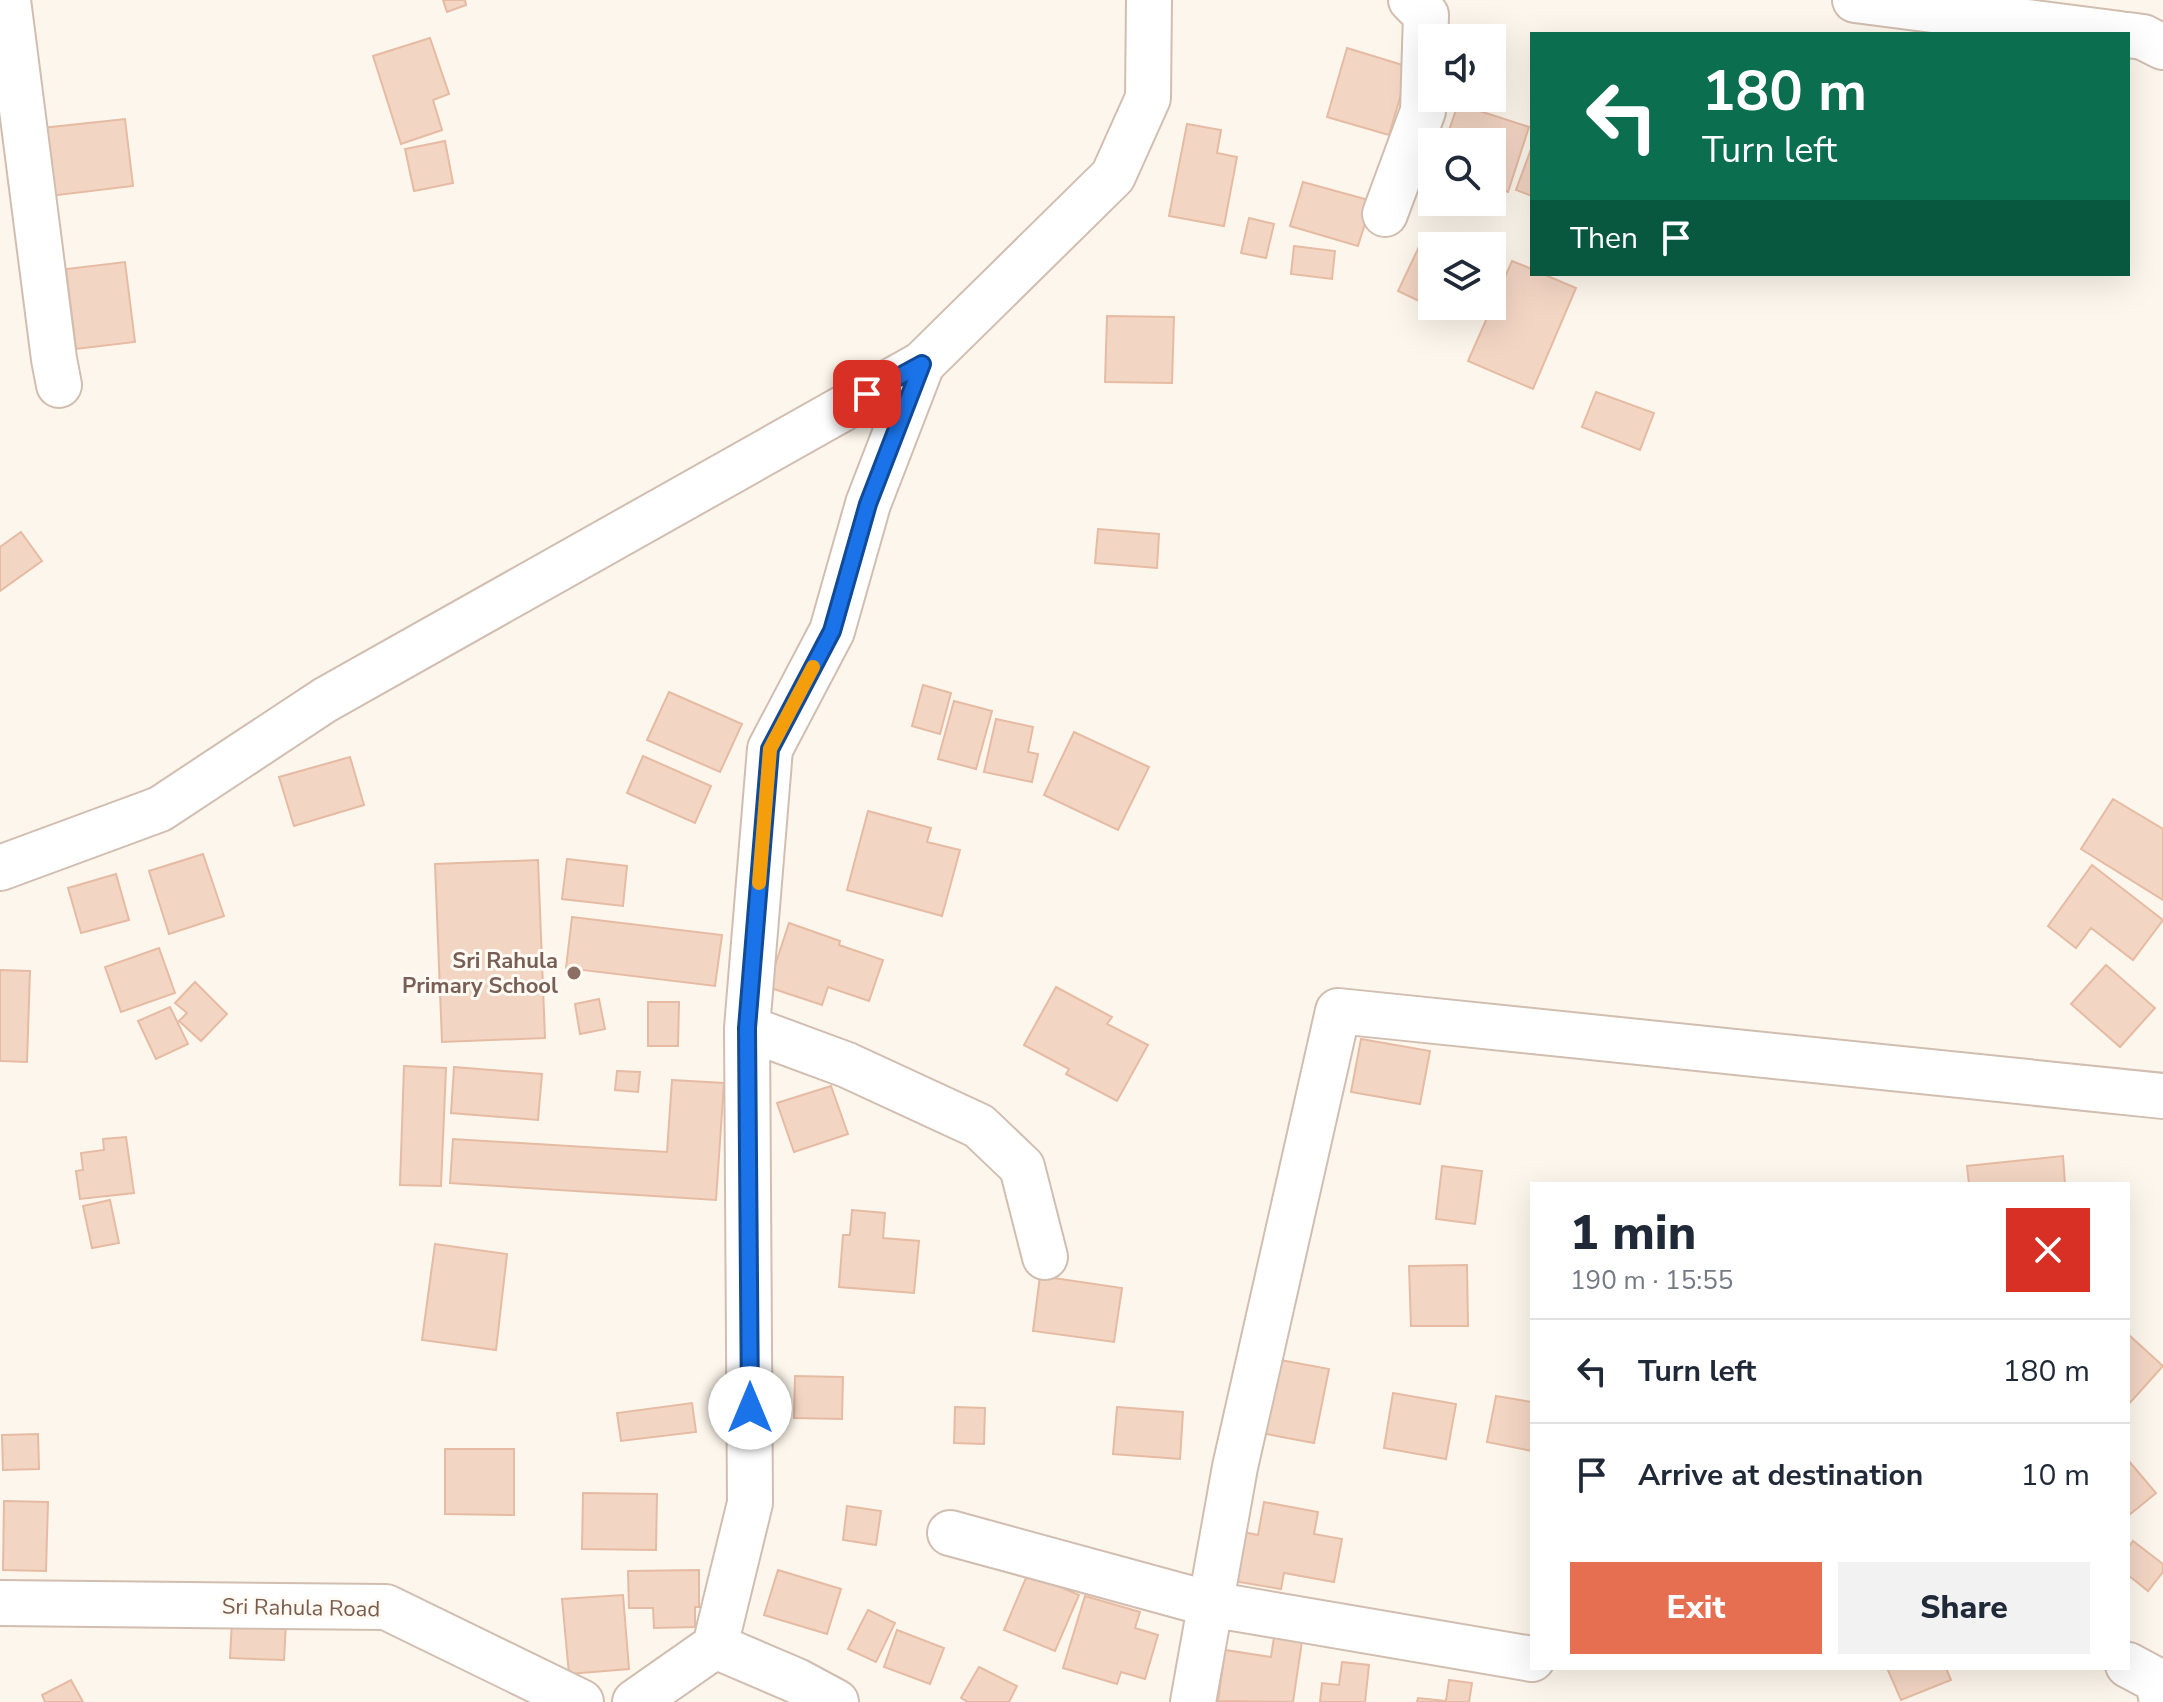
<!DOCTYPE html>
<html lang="en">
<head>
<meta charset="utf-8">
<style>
  body { margin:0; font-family:"Nunito Sans",sans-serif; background:#f2f2f3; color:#1f2937; height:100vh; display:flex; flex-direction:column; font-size:30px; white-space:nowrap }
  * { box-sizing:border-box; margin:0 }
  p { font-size:26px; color:#747a83 }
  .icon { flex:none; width:44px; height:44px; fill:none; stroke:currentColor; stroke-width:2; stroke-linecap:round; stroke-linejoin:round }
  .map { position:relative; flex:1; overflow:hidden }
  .sheet { position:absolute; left:1530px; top:1182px; width:600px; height:488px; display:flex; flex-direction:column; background:#fff; border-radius:0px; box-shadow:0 8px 32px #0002 }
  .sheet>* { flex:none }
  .banner { position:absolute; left:1530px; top:32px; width:600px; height:244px; border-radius:0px; box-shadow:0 8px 32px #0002; background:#0b6e4f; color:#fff; overflow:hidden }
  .buttons { position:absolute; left:1418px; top:24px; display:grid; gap:16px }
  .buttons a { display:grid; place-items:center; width:88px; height:88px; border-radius:0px; background:#fff; box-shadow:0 8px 32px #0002; font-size:40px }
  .pin { position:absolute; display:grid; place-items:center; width:68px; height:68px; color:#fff; margin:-34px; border-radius:16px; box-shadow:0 4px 12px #0006 }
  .me { position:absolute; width:88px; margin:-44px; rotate:0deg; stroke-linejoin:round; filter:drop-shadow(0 0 6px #0008) }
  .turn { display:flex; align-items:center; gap:28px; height:168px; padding:0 40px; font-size:36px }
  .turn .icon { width:104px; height:104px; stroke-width:2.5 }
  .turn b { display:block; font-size:56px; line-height:68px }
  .then { display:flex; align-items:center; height:76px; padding:0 40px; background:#0003; gap:16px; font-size:30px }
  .round { display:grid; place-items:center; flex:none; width:84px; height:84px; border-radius:0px; background:#f2f2f3 }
  .headline { display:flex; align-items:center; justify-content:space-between; height:136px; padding:0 40px }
  h1 { font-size:48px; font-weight:800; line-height:60px }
  .primary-button { display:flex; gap:16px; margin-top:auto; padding:16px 40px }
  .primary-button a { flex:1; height:92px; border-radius:0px; background:#e76f51; color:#fff; font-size:32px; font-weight:800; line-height:92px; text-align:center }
  .primary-button a+a { background:#f2f2f3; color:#1f2937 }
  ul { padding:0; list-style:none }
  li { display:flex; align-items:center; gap:24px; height:104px; padding:0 40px; border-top:2px solid #e0e1e3 }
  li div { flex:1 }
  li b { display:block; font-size:30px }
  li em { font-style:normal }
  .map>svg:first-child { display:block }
</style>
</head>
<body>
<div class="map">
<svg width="2163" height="1702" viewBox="0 0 2163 1702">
  <rect width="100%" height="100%" fill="#fdf6ec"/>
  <path fill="#f3d5c3" stroke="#e6bba3" stroke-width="2" d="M 443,0 L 465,0 L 466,5 L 447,12 Z
    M 430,38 L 449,94 L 433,100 L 442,130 L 401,144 L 373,56 Z
    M 1347,48 L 1409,67 L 1389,135 L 1327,117 Z
    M 1458,104 L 1529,127 L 1508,192 L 1492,186 L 1492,142 L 1445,142 Z
    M 125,119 L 133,186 L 50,196 L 42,128 Z
    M 1187,124 L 1221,130 L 1217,153 L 1237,157 L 1224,226 L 1169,216 Z
    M 445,141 L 453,183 L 414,191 L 405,149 Z
    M 1531,149 L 1532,150 L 1532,196 L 1516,190 Z
    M 1303,182 L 1372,201 L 1358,246 L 1290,226 Z
    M 1249,218 L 1274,224 L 1266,258 L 1241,253 Z
    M 1425,234 L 1450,246 L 1432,246 L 1432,306 L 1440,306 L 1438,310 L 1398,291 Z
    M 1294,246 L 1335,251 L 1332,279 L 1291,274 Z
    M 1512,261 L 1532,269 L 1532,274 L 1543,274 L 1576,288 L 1533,389 L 1468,361 Z
    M 125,262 L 135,342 L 76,349 L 66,269 Z
    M 1107,316 L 1174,317 L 1172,383 L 1105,382 Z
    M 1596,392 L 1654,413 L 1640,450 L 1582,427 Z
    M 1098,529 L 1159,534 L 1157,568 L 1095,563 Z
    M 21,532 L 42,561 L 0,591 L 0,547 Z
    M 923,685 L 951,693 L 940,734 L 912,726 Z
    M 669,692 L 742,724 L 720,772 L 647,740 Z
    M 954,701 L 992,711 L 976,769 L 938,759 Z
    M 996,719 L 1033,727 L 1028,752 L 1038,754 L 1032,782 L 984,772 Z
    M 1074,732 L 1149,767 L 1118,830 L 1044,795 Z
    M 643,756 L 711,786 L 695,823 L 627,793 Z
    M 350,757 L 364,805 L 294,826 L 279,777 Z
    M 2113,799 L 2163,829 L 2163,900 L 2081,849 Z
    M 868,811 L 931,828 L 927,842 L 960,850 L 942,916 L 847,890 Z
    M 203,854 L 224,916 L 169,934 L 149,871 Z
    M 567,859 L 627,866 L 623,906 L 562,899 Z
    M 538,860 L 545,1038 L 442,1042 L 435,864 Z
    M 2092,865 L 2163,920 L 2133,960 L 2091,928 L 2076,948 L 2048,926 Z
    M 116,874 L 129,920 L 81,933 L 68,888 Z
    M 572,917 L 722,935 L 715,986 L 566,968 Z
    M 789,923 L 840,941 L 839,945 L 883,960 L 869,1001 L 828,987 L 822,1005 L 768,987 Z
    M 159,948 L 175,993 L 121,1012 L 105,967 Z
    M 2106,965 L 2155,1008 L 2120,1047 L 2071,1004 Z
    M 0,970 L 30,971 L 27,1062 L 0,1061 Z
    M 195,982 L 227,1014 L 201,1041 L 179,1021 L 187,1013 L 175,1003 Z
    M 1056,987 L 1112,1017 L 1107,1024 L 1148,1045 L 1117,1101 L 1066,1074 L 1069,1069 L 1024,1045 Z
    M 599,999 L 605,1029 L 580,1034 L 575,1004 Z
    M 648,1002 L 679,1002 L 678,1046 L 648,1046 Z
    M 170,1007 L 188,1044 L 156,1059 L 138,1021 Z
    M 1361,1039 L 1430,1051 L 1420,1104 L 1351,1092 Z
    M 404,1066 L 446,1068 L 441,1186 L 400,1185 Z
    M 454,1067 L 542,1074 L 538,1120 L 451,1113 Z
    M 617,1071 L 640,1072 L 638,1092 L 615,1090 Z
    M 672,1080 L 724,1083 L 716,1200 L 450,1183 L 453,1139 L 667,1152 Z
    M 831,1086 L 848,1134 L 794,1152 L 777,1103 Z
    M 126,1137 L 134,1193 L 80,1199 L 76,1171 L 83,1170 L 81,1153 L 104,1150 L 103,1139 Z
    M 2063,1156 L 2065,1184 L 1969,1184 L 1967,1166 Z
    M 1442,1166 L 1482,1171 L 1475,1224 L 1436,1219 Z
    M 110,1200 L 119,1243 L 92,1248 L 83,1206 Z
    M 852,1210 L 885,1213 L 883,1238 L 919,1241 L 914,1293 L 839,1287 L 843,1235 L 850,1235 Z
    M 435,1244 L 507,1254 L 496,1350 L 422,1340 Z
    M 1467,1265 L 1468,1326 L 1411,1326 L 1409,1266 Z
    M 1040,1276 L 1122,1288 L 1114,1342 L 1033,1331 Z
    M 2129,1335 L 2163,1366 L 2128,1405 L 2128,1336 Z
    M 1275,1359 L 1329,1369 L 1314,1443 L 1261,1433 Z
    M 795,1376 L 843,1377 L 842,1419 L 794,1418 Z
    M 1393,1393 L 1456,1404 L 1446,1459 L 1384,1448 Z
    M 1496,1396 L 1532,1402 L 1532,1451 L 1487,1442 Z
    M 692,1403 L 696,1432 L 621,1441 L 617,1413 Z
    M 955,1407 L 985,1408 L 984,1444 L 954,1443 Z
    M 1117,1407 L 1183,1412 L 1180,1459 L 1113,1454 Z
    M 38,1434 L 39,1469 L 3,1470 L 2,1435 Z
    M 445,1449 L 514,1449 L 514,1515 L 445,1514 Z
    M 2128,1460 L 2156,1493 L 2128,1516 Z
    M 583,1493 L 657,1494 L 656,1550 L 582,1549 Z
    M 4,1501 L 48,1502 L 46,1571 L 3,1570 Z
    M 1264,1502 L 1318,1512 L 1314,1534 L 1342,1539 L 1334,1582 L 1284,1573 L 1281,1589 L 1233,1581 L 1243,1532 L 1258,1535 Z
    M 847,1506 L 881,1511 L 876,1545 L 843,1540 Z
    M 2133,1541 L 2163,1564 L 2163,1572 L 2148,1591 L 2128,1575 L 2128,1548 Z
    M 699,1570 L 699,1607 L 695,1607 L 695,1627 L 654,1628 L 653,1608 L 629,1608 L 628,1571 Z
    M 778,1570 L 841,1589 L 827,1634 L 764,1615 Z
    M 1028,1573 L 1079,1595 L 1055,1651 L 1004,1630 Z
    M 623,1595 L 629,1669 L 569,1674 L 562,1599 Z
    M 1085,1596 L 1140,1612 L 1135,1628 L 1158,1635 L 1145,1679 L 1121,1672 L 1117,1684 L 1063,1668 Z
    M 868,1610 L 895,1623 L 876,1662 L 848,1649 Z
    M 232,1620 L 286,1622 L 284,1660 L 230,1658 Z
    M 897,1630 L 944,1648 L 930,1684 L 884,1667 Z
    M 1274,1637 L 1302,1641 L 1293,1702 L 1218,1701 L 1225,1650 L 1271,1657 Z
    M 1342,1662 L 1369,1665 L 1365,1702 L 1320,1702 L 1322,1683 L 1339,1685 Z
    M 979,1667 L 1017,1686 L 1009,1702 L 968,1702 L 961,1698 Z
    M 1887,1668 L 1946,1668 L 1951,1680 L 1901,1700 Z
    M 71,1680 L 83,1702 L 45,1702 L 42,1695 Z
    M 1449,1680 L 1472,1683 L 1469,1702 L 1417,1702 L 1418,1698 L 1446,1701 Z"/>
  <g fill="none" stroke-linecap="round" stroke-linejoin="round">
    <defs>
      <path id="minor" d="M 8,0 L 54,359 L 59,385
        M 1855,0 L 2120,34
        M 2128,35 L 2143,37 L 2163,47
        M 1385,214 L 1423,111 L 1426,15 L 1411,0
        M 0,868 L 160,809 L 325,700 L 922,364 L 1113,176 L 1148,98 L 1149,0
        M 747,1028 L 847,1065 L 979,1126 L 1022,1167 L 1045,1257
        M 950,1533 L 1210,1604 L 1532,1659
        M 0,1603 L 386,1607 L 581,1702
        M 715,1646 L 750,1503 L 747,1028 L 770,749 L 832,631 L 868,504 L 922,364
        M 715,1646 L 797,1681 L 836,1702
        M 2128,1665 L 2158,1681 L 2162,1702
        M 635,1702 L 715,1646
        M 1193,1702 L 1235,1467 L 1338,1011 L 2163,1096"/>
    </defs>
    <use href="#minor" stroke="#d1beb0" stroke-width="48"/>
    <use href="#minor" stroke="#fff" stroke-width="44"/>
  </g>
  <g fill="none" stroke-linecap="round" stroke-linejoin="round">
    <defs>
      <path id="route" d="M 750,1408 L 747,1028 L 770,749 L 832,631 L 868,504 L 922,364 L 867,394"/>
    </defs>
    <use href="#route" stroke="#114b97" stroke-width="20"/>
    <use href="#route" stroke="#1a73e8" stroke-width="14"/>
    <path stroke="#f59e0b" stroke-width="14" d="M 759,883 L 770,749 L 813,667"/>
  </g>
  <circle fill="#8d6e63" stroke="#fffaf3" stroke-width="3" cx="574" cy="973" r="8"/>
  <g text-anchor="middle" stroke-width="6" stroke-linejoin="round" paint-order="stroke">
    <g font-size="22" font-weight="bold" fill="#785e54" stroke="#fffaf3" text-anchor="end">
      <text x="558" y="968">Sri Rahula<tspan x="558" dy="25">Primary School</tspan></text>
    </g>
    <g font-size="22" fill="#7a5c4d" stroke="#fffaf3">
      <text transform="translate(301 1607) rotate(1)" y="8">Sri Rahula Road</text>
    </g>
  </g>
</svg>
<div class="buttons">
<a><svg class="icon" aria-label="sound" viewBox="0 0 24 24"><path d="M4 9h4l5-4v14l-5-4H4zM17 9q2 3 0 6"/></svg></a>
<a><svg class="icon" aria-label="search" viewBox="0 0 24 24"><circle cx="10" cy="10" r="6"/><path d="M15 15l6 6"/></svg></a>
<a><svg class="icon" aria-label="layers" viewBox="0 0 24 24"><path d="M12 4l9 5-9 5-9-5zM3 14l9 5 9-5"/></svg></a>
</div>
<div class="pin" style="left:867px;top:394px;background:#d93025"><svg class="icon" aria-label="arrive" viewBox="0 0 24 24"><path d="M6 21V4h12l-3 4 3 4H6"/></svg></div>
<svg class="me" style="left:750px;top:1408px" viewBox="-20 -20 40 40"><circle r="19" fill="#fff"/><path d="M0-13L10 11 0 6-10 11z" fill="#1a73e8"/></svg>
<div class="banner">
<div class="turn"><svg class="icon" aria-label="left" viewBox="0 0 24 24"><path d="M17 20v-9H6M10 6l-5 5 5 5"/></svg><div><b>180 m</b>Turn left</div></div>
<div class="then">Then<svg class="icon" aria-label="arrive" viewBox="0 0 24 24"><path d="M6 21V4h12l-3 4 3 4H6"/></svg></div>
</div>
<section class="sheet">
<div class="headline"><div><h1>1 min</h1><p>190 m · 15:55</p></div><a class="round" style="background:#d93025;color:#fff"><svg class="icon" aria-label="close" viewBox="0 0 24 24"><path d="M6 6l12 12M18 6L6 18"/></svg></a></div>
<ul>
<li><svg class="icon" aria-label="left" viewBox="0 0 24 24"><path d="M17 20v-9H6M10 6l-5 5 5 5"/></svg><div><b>Turn left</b></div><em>180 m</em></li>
<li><svg class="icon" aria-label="arrive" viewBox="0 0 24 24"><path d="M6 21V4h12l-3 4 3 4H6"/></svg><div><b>Arrive at destination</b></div><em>10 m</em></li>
</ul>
<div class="primary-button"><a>Exit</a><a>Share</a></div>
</section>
</div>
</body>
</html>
